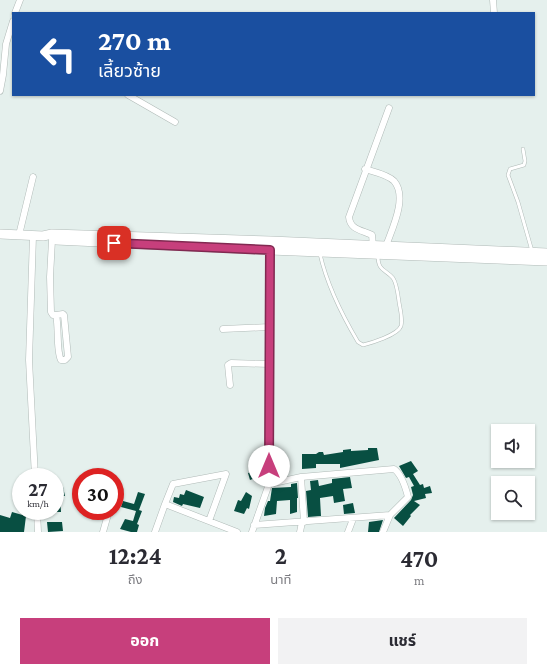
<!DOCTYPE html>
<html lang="th">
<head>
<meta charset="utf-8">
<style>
  body { margin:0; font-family:"Crimson Pro","Noto Sans Thai",serif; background:#f2f2f3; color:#2b2b33; height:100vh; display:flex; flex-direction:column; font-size:15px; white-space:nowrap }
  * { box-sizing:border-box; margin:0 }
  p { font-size:13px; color:#7c7c81 }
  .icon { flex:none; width:22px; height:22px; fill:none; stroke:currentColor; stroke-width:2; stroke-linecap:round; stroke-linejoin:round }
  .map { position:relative; height:532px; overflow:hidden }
  .details { display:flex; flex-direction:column; background:#fff; flex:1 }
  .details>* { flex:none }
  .top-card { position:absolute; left:12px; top:12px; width:523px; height:84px; border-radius:0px; box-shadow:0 1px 3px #0004; background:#1a4fa0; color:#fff; overflow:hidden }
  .fabs { position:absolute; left:491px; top:424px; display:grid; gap:8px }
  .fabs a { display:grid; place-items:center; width:44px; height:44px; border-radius:0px; background:#fff; box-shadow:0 1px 3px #0004; font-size:20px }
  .speed { position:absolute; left:12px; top:468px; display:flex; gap:8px; font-size:20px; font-weight:700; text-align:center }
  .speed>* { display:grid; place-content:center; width:52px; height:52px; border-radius:50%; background:#fff; box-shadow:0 1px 3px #0004; line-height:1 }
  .speed small { font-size:10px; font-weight:400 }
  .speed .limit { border:6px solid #d22; background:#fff; color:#111 }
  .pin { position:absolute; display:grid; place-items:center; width:34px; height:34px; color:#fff; margin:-17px; border-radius:8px; box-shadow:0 2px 6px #0006 }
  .me { position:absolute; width:44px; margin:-22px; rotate:0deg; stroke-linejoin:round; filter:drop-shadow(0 0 3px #0008) }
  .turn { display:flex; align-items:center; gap:14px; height:84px; padding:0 20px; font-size:18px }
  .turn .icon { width:52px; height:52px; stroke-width:2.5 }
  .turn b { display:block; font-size:28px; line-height:34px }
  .eta { display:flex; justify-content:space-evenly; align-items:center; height:68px; text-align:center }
  .eta b { font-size:24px; font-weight:700; line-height:28px }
  .button { display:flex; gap:8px; margin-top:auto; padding:8px 20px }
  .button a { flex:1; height:46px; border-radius:0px; background:#c73f7c; color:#fff; font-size:16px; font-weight:700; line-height:46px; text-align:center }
  .button a+a { background:#f2f2f3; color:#2b2b33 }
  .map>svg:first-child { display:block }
</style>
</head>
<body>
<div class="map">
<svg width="547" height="532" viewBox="0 0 547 532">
  <rect width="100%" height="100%" fill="#e5f0ed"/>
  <path fill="#084f42" d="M 368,448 L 377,448 L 379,460 L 340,468 L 340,464 L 316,464 L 316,468 L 302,469 L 302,454 L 316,454 L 319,452 L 323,452 L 324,455 L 343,452 L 343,450 L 351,449 L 351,451 L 368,450 Z
    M 411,461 L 418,471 L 413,474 L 420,485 L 423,484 L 424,488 L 430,486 L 432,493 L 425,494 L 426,498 L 414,501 L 420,505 L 410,515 L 411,516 L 403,526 L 394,518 L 411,500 L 413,495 L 411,487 L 414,486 L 409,477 L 406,478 L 399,466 Z
    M 260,469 L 261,476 L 250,480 L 248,473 Z
    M 350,477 L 352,488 L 343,489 L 345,501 L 334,503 L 333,496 L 320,498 L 321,516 L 308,517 L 306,491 L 311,490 L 310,481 L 318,480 L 319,486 L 332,483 L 332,479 Z
    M 297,483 L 298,498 L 297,498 L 297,512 L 290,514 L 290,500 L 277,501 L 276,514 L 264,516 L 265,508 L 268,501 L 270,501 L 272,488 L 291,487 L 291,484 Z
    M 55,487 L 63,487 L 65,496 L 60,496 L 61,512 L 55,512 Z
    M 186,490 L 204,497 L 200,508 L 183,504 L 182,506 L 173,502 L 174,497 L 179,498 L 180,494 L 184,495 Z
    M 138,492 L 145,494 L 139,510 L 142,511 L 137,524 L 139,525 L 137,532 L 131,532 L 120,529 L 125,519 L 133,521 L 136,511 L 121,507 L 123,501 L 134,504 Z
    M 246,492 L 252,496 L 249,509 L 247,508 L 244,514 L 234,511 L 238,500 L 241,501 Z
    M 353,503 L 355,513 L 344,514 L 343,505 Z
    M 12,512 L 26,516 L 24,532 L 0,532 L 0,515 L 10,518 Z
    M 383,520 L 379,532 L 368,532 L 369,522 Z
    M 47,522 L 62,522 L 63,531 L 48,532 Z"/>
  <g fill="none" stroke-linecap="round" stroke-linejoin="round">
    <defs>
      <path id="lane" d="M 523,149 L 525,161 L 524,165 L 510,169 L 508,175 L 518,202 L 532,251
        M 320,254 C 327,285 342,315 358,342 L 363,345 C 371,343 398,335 401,326 C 403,319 400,309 399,302 C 398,295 397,284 393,278 C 385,269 378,271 378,256"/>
      <path id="street" d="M 493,0 L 494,13
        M 15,13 L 20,0
        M 0,91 L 3,75 L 6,44 L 13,21
        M 128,95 L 175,122
        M 365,169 C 374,172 387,174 394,181 C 408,197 392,229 386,246
        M 19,235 L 33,177
        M 33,236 L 29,360 L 35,477
        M 52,240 L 50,277 L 51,312 L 53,315 L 56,315 C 59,327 56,351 61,360 L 65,360 L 68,357 L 64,315 L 63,314 L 56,315
        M 373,246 L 372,235 C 362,230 350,230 349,217 L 389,108
        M 223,329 L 269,327
        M 230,385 L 228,365 L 231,363 L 269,364
        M 301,477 L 304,522
        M 269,484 L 301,477 L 394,469 C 401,474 406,489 408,497 L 390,515 L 383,532
        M 115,491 L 120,490
        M 165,504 L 173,484 L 226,474 L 209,521
        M 37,511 L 38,532
        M 254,525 L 390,515
        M 103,532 L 109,511
        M 155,532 L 165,504 L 237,532
        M 252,532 L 269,484 L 270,250
        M 300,532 L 302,522
        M 348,532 L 353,519"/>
      <path id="secondary" d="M 0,234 L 43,236 L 52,234 L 271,241 L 547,253
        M 56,240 L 270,250 L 547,261"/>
    </defs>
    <use href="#lane" stroke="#b0bab7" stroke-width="4"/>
    <use href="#street" stroke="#b0bab7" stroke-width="7"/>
    <use href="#secondary" stroke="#b0bab7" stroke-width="10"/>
    <use href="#lane" stroke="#fff" stroke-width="3"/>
    <use href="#street" stroke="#fff" stroke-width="6"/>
    <use href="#secondary" stroke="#fff" stroke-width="9"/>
  </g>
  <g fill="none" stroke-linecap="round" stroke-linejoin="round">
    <defs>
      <path id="route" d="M 114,243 L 270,250 L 269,466"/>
    </defs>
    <use href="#route" stroke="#812951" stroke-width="10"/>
    <use href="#route" stroke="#c73f7c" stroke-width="7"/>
  </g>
</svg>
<div class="fabs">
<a><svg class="icon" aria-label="sound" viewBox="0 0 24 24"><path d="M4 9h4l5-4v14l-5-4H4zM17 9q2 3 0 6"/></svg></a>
<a><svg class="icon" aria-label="search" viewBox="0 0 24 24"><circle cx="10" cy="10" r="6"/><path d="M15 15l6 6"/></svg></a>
</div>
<div class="speed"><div>27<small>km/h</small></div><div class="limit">30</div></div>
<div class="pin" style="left:114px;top:243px;background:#d93025"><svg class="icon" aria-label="arrive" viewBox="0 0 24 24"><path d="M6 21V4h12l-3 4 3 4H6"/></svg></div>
<svg class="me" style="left:269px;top:466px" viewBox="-20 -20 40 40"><circle r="19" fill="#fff"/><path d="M0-13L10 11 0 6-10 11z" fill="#c73f7c"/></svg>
<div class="top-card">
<div class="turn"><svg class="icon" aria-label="left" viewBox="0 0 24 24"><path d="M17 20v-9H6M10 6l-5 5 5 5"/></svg><div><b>270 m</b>เลี้ยวซ้าย</div></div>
</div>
</div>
<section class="details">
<div class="eta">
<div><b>12:24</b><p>ถึง</p></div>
<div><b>2</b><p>นาที</p></div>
<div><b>470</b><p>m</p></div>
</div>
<div class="button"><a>ออก</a><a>แชร์</a></div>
</section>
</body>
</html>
